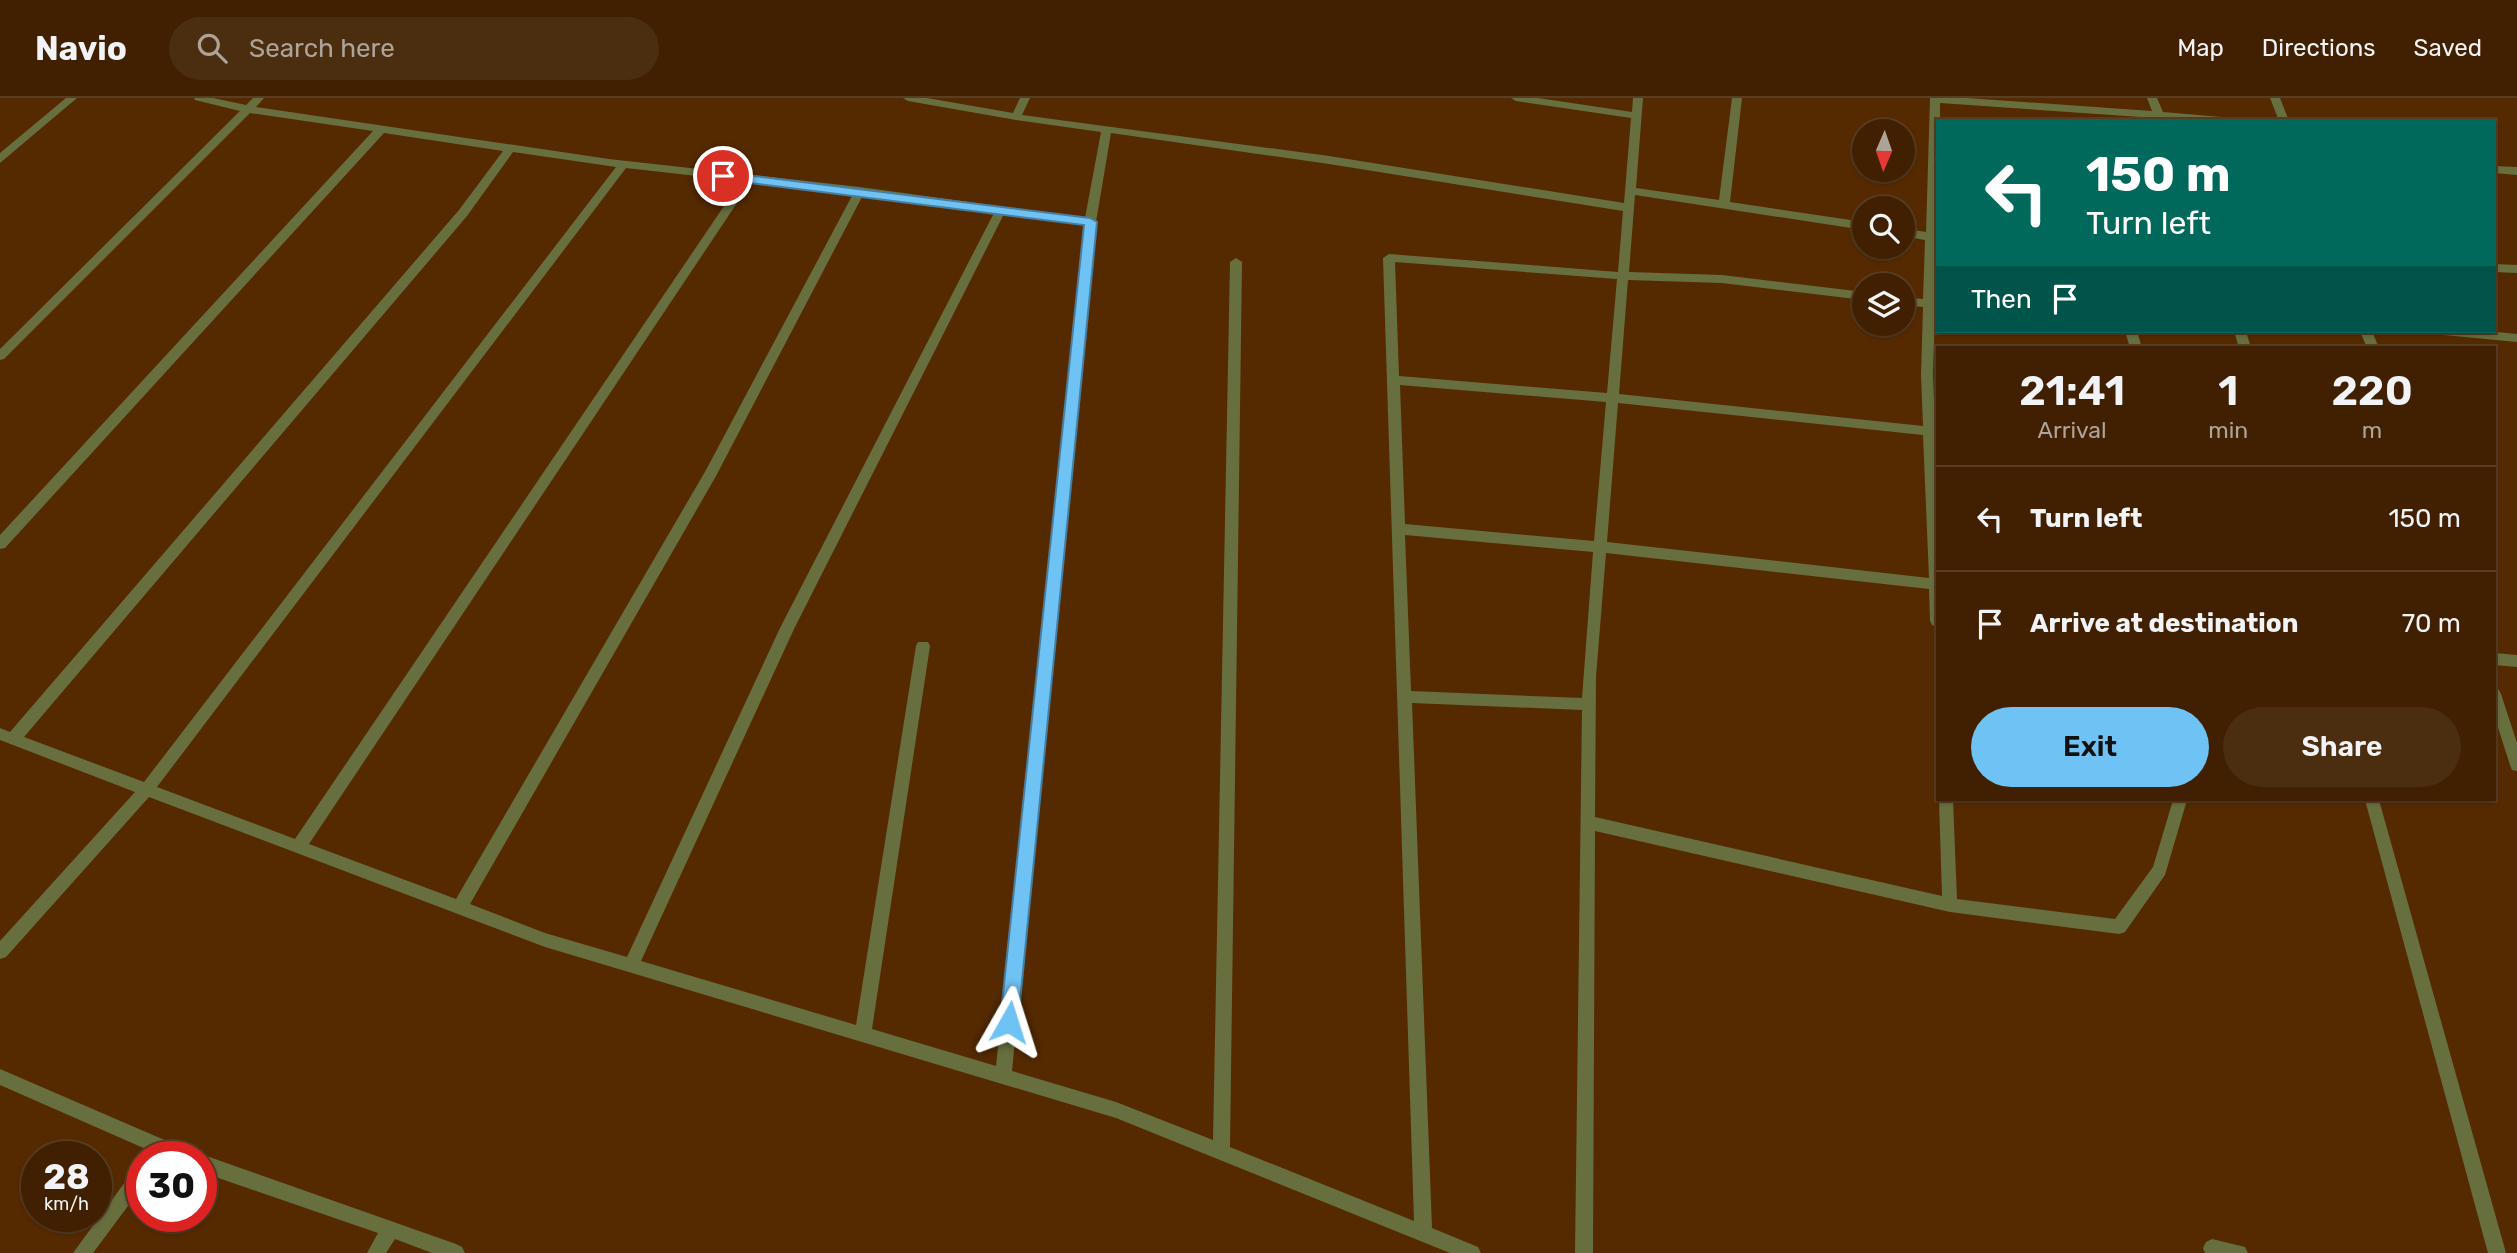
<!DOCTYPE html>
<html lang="en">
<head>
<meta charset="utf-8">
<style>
  body { margin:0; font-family:Rubik,sans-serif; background:#4b2d10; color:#f1f3f6; height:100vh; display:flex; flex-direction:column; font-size:26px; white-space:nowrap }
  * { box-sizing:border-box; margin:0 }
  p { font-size:23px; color:#aea399 }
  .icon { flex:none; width:38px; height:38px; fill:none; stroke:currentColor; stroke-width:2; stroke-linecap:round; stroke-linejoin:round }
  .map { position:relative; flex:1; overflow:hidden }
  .details { position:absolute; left:1936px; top:248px; width:560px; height:455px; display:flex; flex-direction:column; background:#402001; border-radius:0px; box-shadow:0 2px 5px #0004,0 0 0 2px #593e23 }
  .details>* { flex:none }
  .guide { position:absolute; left:1936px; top:21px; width:560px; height:214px; border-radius:0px; box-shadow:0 2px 5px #0004,0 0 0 2px #593e23; background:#00695c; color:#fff; overflow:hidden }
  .needle { width:46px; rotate:182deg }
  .controls { position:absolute; left:1852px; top:21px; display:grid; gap:14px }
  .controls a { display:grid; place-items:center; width:63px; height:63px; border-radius:50%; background:#402001; box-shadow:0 2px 5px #0004,0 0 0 2px #593e23; font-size:35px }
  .speed { position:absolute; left:21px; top:1043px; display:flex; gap:14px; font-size:35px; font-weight:700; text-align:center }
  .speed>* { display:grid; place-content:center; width:91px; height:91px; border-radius:50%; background:#402001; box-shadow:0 2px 5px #0004,0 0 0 2px #593e23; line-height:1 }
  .speed small { font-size:18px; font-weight:400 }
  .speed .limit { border:10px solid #d22; background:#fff; color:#111 }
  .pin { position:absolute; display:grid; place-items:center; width:60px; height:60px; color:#fff; margin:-30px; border:4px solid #fff; border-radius:50%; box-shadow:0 2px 7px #0007 }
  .me { position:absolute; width:77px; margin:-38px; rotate:6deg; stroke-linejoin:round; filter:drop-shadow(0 0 5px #0008) }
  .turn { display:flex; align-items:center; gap:24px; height:147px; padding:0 35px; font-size:32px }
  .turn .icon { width:91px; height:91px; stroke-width:2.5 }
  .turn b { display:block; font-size:49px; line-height:60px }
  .then { display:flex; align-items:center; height:66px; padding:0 35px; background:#0003; gap:14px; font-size:26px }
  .eta { display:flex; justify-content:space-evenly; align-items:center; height:119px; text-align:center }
  .eta b { font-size:42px; font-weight:600; line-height:49px }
  .cta { display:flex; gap:14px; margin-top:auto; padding:14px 35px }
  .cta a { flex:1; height:80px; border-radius:42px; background:#6fc2f4; color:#111; font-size:28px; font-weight:600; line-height:80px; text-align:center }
  .cta a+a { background:#4b2d10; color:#f1f3f6 }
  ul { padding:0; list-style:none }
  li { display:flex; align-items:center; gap:21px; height:105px; padding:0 35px; border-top:2px solid #593e23 }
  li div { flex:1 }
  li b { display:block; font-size:26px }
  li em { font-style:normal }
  header { display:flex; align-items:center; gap:42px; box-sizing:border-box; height:98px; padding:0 35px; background:#402001; border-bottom:2px solid #593e23 }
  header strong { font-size:33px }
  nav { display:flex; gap:38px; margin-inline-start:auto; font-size:24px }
  .search { width:490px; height:63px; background:#4b2d10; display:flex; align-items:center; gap:18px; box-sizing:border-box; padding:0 24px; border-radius:38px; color:#aea399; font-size:26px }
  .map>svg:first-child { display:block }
</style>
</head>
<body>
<header>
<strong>Navio</strong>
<div class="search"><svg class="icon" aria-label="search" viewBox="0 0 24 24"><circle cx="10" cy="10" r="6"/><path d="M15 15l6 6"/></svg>Search here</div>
<nav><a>Map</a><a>Directions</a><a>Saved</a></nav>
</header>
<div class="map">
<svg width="2517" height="1155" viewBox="0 0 2517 1155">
  <rect width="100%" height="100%" fill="#552a01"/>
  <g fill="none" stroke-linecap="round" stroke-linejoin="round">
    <path fill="#676f3f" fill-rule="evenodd" d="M 66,0 L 77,0 L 0,65 L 0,55 Z
      M 194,0 L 213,0 L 246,7 L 253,0 L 264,0 L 256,9 L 609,61 L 860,89 L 1085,120 L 1101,34 L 1016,22 L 908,3 L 903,0 L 927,0 L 1013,15 L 1020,0 L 1030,0 L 1022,17 L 1329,58 L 1624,105 L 1631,20 L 1516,3 L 1511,0 L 1538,0 L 1632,14 L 1633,0 L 1643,0 L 1636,90 L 1719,102 L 1732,0 L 1742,0 L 1730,104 L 1864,124 L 1864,132 L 1635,97 L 1629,174 L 1722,177 L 1864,194 L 1864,202 L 1722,185 L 1628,182 L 1619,296 L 1923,328 L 1921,277 L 1923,209 L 1902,207 L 1902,199 L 1923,201 L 1925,142 L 1902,138 L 1902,130 L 1926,134 L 1930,0 L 1967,0 L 2152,13 L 2147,0 L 2157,0 L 2163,14 L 2245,21 L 2246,23 L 2165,21 L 2166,23 L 2156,23 L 2155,20 L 1940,5 L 1940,23 L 1937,23 L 1935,202 L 1937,202 L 1937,210 L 1935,210 L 1933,277 L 1937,373 L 1937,529 L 1932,527 L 1930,523 L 1929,491 L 1606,455 L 1596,579 L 1595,719 L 1942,798 L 1939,702 L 1953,702 L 1957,801 L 2115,821 L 2153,769 L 2173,702 L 2187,702 L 2165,777 L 2125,834 L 2119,836 L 1950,814 L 1595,733 L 1593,1155 L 1575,1155 L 1582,612 L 1412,605 L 1432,1130 L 1478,1149 L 1481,1155 L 1450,1155 L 1116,1020 L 545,849 L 149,699 L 6,859 L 0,861 L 0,843 L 135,694 L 0,642 L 0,630 L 10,634 L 459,112 L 503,53 L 384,35 L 5,450 L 0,451 L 0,437 L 373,33 L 250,15 L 4,261 L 0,262 L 0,251 L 240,13 L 195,2 ZM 1111,35 L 1329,66 L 1623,113 L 1618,174 L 1389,156 L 1383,160 L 1414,1123 L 1230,1049 L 1242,164 L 1236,160 L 1230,164 L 1213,1042 L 1116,1004 L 1012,973 L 1096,124 ZM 513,54 L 616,69 L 144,684 L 24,639 L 467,118 ZM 626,70 L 741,83 L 295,741 L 157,689 ZM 751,84 L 853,96 L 706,372 L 456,801 L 309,746 ZM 863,97 L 994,115 L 780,530 L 627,859 L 545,835 L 470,806 L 716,378 ZM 1004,116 L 1084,127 L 996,968 L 872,931 L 930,548 L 928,544 L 918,544 L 916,548 L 856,927 L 641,863 L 794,531 ZM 1395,164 L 1617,181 L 1607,295 L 1399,278 ZM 1400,287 L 1606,304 L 1594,443 L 1405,426 ZM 1618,305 L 1923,337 L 1929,480 L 1607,444 ZM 1405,437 L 1593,454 L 1582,600 L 1411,593 Z
      M 2270,0 L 2280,0 L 2289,23 L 2279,23 Z
      M 2494,68 L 2517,69 L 2517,77 L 2494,75 Z
      M 2494,166 L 2517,167 L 2517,175 L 2494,174 Z
      M 2125,233 L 2137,233 L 2142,250 L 2130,250 Z
      M 2234,233 L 2246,233 L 2251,250 L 2239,250 Z
      M 2360,233 L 2372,233 L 2379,250 L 2367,250 Z
      M 2438,233 L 2486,233 L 2517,236 L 2517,244 L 2444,237 Z
      M 2494,555 L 2517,557 L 2517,569 L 2494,567 Z
      M 2494,590 L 2499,592 L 2501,596 L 2517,645 L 2517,673 L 2512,672 L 2510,667 L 2494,617 Z
      M 2365,702 L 2379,702 L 2506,1155 L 2488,1155 Z
      M 0,971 L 190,1053 L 192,1059 L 164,1059 L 0,987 Z
      M 201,1056 L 456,1146 L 462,1149 L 465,1155 L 432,1155 L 395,1141 L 386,1155 L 367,1155 L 378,1135 L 201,1074 L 201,1059 L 196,1059 Z
      M 142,1067 L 142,1089 L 93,1155 L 73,1155 L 136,1069 Z
      M 2212,1141 L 2245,1149 L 2248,1155 L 2205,1155 L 2203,1150 L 2206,1144 Z"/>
  </g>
  <path fill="#6fc2f4" stroke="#487e9f" stroke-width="2" d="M 723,74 L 1090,120 L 1097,124 L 1018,924 L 1016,930 L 1009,933 L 1003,930 L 1000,924 L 1084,127 L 719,81 L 719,75 Z"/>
</svg>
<div class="controls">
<a><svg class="needle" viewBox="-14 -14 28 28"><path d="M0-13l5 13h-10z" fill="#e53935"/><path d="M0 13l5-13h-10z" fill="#aea399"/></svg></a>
<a><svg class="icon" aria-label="search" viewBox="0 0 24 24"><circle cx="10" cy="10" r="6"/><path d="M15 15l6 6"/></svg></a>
<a><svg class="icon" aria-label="layers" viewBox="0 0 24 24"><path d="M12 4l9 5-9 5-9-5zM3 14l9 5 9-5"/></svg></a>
</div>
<div class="speed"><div>28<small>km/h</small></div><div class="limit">30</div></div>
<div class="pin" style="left:723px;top:78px;background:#d93025"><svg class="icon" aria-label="arrive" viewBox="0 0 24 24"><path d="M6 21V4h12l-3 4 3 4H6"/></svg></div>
<svg class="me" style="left:1009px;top:924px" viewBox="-20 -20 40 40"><path d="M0-17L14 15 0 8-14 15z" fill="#6fc2f4" stroke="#fff" stroke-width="4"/></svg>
<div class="guide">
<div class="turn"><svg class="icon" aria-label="left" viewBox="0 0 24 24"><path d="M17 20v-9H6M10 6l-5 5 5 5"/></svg><div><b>150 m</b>Turn left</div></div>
<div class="then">Then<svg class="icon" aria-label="arrive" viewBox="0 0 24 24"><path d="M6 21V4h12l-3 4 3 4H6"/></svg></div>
</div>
<section class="details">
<div class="eta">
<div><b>21:41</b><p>Arrival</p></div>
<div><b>1</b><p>min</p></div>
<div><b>220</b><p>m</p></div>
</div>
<ul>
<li><svg class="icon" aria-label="left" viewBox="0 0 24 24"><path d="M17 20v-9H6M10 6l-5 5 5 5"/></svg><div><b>Turn left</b></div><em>150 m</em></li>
<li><svg class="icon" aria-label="arrive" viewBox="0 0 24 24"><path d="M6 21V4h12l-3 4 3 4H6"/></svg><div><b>Arrive at destination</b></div><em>70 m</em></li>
</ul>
<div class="cta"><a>Exit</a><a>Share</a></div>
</section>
</div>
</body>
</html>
